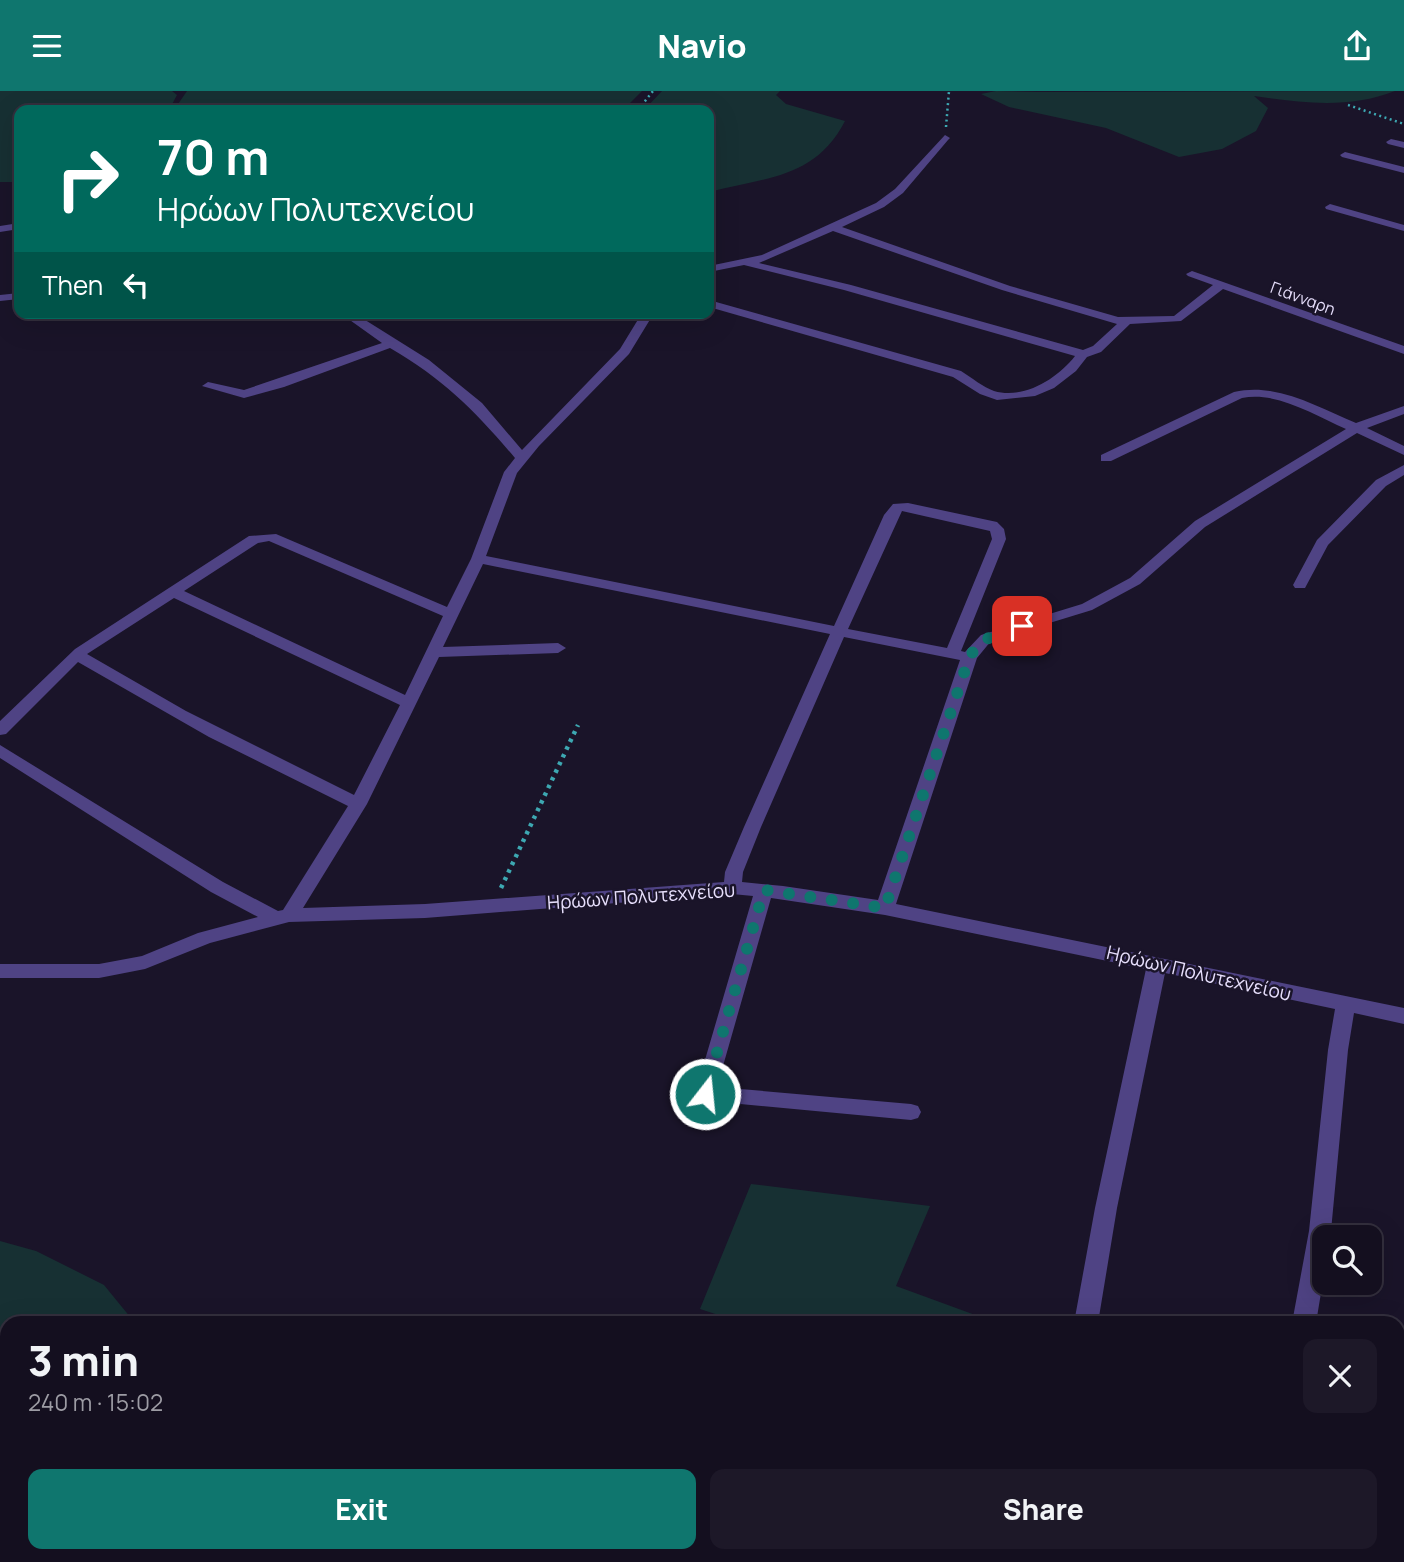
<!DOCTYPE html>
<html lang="en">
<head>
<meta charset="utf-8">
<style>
  body { margin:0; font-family:Manrope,sans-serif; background:#1d1828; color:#f1f3f6; height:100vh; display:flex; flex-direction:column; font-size:26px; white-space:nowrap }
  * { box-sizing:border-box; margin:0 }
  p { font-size:23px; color:#9d9ca4 }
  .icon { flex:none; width:38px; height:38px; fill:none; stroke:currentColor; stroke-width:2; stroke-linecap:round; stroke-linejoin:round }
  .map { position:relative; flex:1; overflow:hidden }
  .side { position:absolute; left:0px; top:1225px; width:1405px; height:247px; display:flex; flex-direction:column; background:#140f1f; border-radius:21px 21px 0 0; box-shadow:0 7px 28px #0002,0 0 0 2px #332f3d }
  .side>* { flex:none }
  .top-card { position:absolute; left:14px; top:14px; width:700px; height:214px; border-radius:14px; box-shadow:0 7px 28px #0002,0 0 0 2px #332f3d; background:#00695c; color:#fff; overflow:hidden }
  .tools { position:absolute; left:1312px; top:1134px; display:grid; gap:14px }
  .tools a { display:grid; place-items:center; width:70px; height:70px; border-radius:14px; background:#140f1f; box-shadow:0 7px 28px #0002,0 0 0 2px #332f3d; font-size:35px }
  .pin { position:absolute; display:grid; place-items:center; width:60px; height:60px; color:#fff; margin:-30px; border-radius:14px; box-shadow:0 4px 10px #0006 }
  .me { position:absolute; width:77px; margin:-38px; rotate:16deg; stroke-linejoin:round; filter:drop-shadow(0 0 5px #0008) }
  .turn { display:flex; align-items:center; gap:24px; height:147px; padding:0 28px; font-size:32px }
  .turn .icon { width:91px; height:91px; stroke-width:2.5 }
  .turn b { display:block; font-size:49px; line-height:60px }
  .then { display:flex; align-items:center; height:66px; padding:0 28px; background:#0003; gap:14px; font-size:26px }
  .round { display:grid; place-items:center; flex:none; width:74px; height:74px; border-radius:14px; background:#1d1828 }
  .head { display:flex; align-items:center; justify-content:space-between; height:119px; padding:0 28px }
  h1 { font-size:42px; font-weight:800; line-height:52px }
  .primary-button { display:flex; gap:14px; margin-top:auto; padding:14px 28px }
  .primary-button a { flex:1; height:80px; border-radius:14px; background:#0f766e; color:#fff; font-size:28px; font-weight:800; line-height:80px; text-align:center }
  .primary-button a+a { background:#1d1828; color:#f1f3f6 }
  header { display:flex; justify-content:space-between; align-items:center; height:91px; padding:0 28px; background:#0f766e; color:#fff; font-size:32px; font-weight:800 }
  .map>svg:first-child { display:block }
</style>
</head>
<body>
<header><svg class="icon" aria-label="menu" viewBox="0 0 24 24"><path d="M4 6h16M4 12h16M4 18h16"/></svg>Navio<svg class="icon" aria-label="share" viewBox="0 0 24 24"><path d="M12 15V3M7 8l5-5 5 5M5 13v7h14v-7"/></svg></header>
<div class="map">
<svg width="1404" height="1471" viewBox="0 0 1404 1471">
  <rect width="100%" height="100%" fill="#1a1429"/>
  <path fill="#173033" d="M 0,0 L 172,0 L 177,4 L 169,19 L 19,19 L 19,91 L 0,91 Z
    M 187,0 L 642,0 L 623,19 L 174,19 Z
    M 662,0 L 780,0 L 776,4 L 786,13 L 845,30 C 815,88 766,86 709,101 L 709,19 L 644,19 Z
    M 996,0 L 1038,1 L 1395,0 C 1349,18 1302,12 1254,5 L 1268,17 L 1256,40 L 1222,58 L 1179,66 L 1106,37 L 1009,16 L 981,3 Z
    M 751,1093 L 930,1115 L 896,1195 L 997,1232 L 743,1232 L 700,1218 Z
    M 0,1150 L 36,1160 L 104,1194 L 135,1232 L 7,1232 L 7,1465 L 561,1465 L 560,1471 L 0,1471 Z
    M 788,1465 L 1012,1465 L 1011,1471 L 787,1471 Z"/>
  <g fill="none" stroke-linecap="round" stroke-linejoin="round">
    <path stroke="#3da8b2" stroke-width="2.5" stroke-dasharray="2 3.5" stroke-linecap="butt" d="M 1348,14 L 1404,33
      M 638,19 L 653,0
      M 946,36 L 949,0"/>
    <path stroke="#3da8b2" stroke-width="4.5" stroke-dasharray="3.5 5" stroke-linecap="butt" d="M 501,797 L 578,634"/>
    <path fill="#4f4384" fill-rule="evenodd" d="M 945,44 L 950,47 L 948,49 L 903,102 L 884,116 L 842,136 L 1010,195 L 1118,226 L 1174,225 L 1213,194 L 1188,185 L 1186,183 L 1192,180 L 1404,255 L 1404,263 L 1223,198 L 1181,230 L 1130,233 L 1101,261 L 1087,266 L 1076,280 L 1054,297 L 1035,305 L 997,309 L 980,303 L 953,286 L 709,216 L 709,209 L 961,280 C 972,287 983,296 994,300 C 1024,309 1058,287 1075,265 L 844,199 L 744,174 L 709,181 L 709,175 L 762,164 L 876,112 L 895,98 ZM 833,140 L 1002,199 L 1117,233 L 1093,255 L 1083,259 L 851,194 L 759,172 Z
      M 1391,48 L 1404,51 L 1404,57 L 1388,53 L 1386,51 Z
      M 1345,61 L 1404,76 L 1404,82 L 1342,66 L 1340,64 Z
      M 1330,113 L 1404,134 L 1404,140 L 1326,118 L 1325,116 Z
      M 19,132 L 19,138 L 0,141 L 0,135 Z
      M 19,202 L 19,208 L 0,210 L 0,204 Z
      M 340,222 L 354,222 L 429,269 L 482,312 L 522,359 L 620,258 L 642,222 L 654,222 L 629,263 L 539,355 L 517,382 L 486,465 L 834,535 L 884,424 L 893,413 L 908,412 L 997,431 L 1004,438 L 1006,448 L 961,560 L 965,561 L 981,544 L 1082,513 L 1130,487 L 1195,430 L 1346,338 C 1314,324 1277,300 1242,307 L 1111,370 L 1101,370 L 1101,364 L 1234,301 C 1277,291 1317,316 1356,332 L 1404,315 L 1404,323 L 1367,337 L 1404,355 L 1404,364 L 1357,342 L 1205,436 L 1140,493 L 1092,519 L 991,550 L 977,567 L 896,813 L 1404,917 L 1404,933 L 1354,922 L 1348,959 L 1331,1140 L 1330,1146 L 1325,1146 L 1325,1178 L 1316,1232 L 1292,1232 L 1309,1140 L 1328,959 L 1335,918 L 1165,882 L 1117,1117 L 1098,1232 L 1074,1232 L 1095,1117 L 1146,878 L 885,824 L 771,807 L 717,996 L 911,1013 L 918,1015 L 921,1021 L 918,1027 L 911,1029 L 698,1009 L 695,1003 L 753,805 L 732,803 L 425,827 L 289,831 L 210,852 L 145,878 L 99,887 L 0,887 L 0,873 L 99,873 L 142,865 L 198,842 L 258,826 L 211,801 L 0,667 L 0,654 L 223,791 L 278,820 L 283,819 L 348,715 L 209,646 L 78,571 L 6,643 L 0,644 L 0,630 L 75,558 L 249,445 L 276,443 L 447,516 L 471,468 L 504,381 L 515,367 C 475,320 445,289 390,257 L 284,296 L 244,307 L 202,295 L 208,291 L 244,299 L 382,252 ZM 902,420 L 990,440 L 992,448 L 947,557 L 848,538 ZM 269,450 L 443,525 L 405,604 L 184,500 L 258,452 ZM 483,473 L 830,543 L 744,736 L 725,781 L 724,791 L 425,813 L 303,817 L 367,713 L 439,566 L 558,562 L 566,557 L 558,552 L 443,556 ZM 174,507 L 400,614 L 354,704 L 186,620 L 87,563 ZM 844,546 L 960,569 L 878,809 L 783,795 L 742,791 L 743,781 L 761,736 Z
      M 1404,374 L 1404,384 L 1386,395 L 1328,454 L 1305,497 L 1295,497 L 1293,494 L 1317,449 L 1376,389 Z"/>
  </g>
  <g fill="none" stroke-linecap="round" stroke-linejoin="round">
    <path stroke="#0f766e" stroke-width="12" stroke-dasharray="0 21.6" d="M 705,1003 L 764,799 L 885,817 L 969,567 C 981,546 1000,541 1022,535"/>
  </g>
  <g text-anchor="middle" stroke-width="5" stroke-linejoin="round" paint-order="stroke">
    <g font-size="16" fill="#e7dffc" stroke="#1a1429">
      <text transform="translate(1303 207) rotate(20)" y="6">Γιάνναρη</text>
    </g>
    <g font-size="19" fill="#e7dffc" stroke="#1a1429">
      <text transform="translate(641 805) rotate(-4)" y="7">Ηρώων Πολυτεχνείου</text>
      <text transform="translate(1199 882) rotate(13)" y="7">Ηρώων Πολυτεχνείου</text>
    </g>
  </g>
</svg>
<div class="tools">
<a><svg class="icon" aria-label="search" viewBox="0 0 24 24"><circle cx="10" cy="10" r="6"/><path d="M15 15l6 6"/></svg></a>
</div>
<div class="pin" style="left:1022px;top:535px;background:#d93025"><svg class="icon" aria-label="arrive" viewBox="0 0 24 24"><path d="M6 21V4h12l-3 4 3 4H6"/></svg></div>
<svg class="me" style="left:705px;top:1003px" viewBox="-20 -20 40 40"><circle r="17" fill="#0f766e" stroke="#fff" stroke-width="3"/><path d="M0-11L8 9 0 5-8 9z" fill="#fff"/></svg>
<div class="top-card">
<div class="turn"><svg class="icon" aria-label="right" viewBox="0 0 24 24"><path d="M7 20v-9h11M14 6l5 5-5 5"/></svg><div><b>70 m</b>Ηρώων Πολυτεχνείου</div></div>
<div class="then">Then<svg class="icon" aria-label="left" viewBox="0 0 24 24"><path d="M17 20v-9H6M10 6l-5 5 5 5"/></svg></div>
</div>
<section class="side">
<div class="head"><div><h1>3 min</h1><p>240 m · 15:02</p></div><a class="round"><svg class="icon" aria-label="close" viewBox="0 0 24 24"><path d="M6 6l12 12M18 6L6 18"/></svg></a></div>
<div class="primary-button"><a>Exit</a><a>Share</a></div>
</section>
</div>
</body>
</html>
